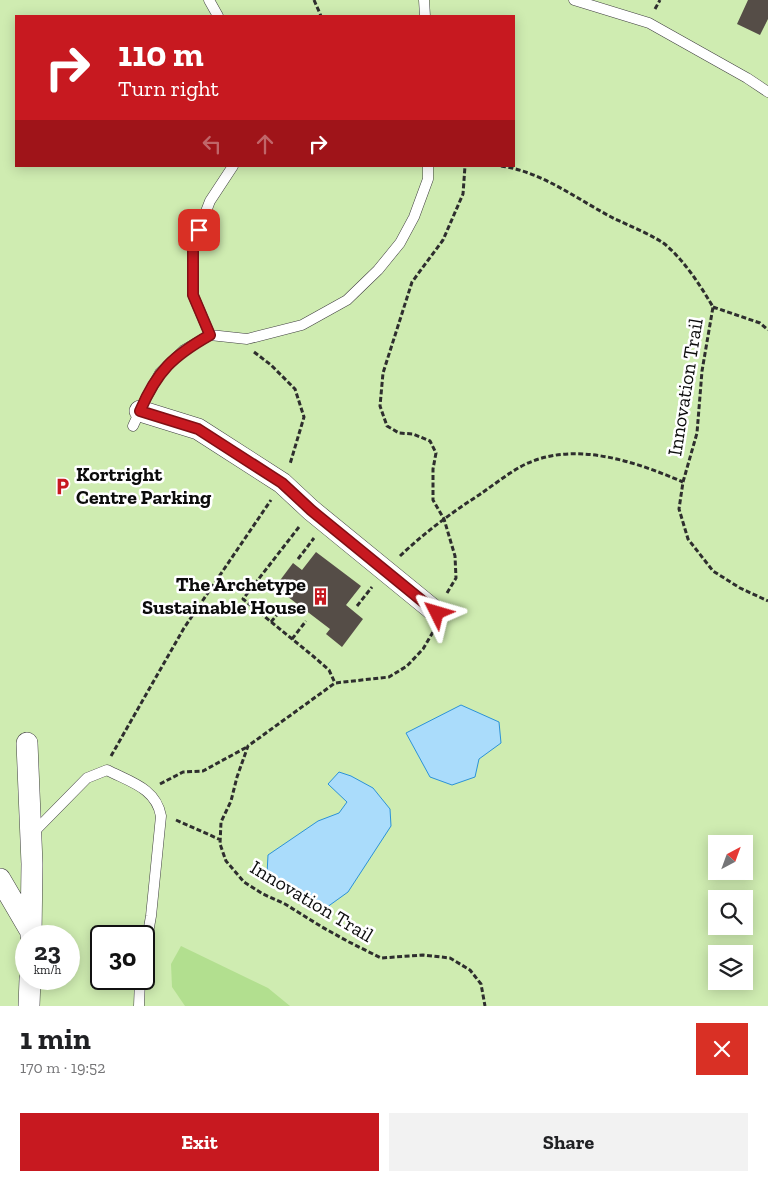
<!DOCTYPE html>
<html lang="en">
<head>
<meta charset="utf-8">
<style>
  body { margin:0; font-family:"Zilla Slab",serif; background:#f2f2f2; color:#202124; height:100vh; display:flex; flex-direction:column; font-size:19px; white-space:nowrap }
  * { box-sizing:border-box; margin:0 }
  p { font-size:16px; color:#757577 }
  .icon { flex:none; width:28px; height:28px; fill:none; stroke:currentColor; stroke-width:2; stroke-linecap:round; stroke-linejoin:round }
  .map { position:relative; height:1006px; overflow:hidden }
  .side { display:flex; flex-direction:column; background:#fff; flex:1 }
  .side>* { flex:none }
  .top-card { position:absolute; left:15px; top:15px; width:500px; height:152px; border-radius:0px; box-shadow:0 2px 12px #0003; background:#c71920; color:#fff; overflow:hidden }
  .needle { width:32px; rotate:41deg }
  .fabs { position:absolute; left:708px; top:835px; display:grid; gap:10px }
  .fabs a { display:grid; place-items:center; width:45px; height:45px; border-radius:0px; background:#fff; box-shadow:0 2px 12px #0003; font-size:25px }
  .speed { position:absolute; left:15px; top:925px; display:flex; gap:10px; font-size:25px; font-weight:700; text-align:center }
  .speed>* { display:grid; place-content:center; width:65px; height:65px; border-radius:50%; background:#fff; box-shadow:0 2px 12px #0003; line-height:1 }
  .speed small { font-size:12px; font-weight:400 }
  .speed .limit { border:2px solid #111; border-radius:8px; background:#fff; color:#111 }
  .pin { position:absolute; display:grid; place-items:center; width:42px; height:42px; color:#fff; margin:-21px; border-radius:10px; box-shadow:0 2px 8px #0006 }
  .me { position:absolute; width:55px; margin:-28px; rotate:310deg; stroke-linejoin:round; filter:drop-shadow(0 0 4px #0008) }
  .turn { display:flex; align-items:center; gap:18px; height:105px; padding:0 20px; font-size:22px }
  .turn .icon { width:65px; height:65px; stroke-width:2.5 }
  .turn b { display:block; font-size:35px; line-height:42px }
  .lanes { display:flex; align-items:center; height:48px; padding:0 20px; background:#0003; justify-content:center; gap:25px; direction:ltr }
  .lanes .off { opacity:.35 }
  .round { display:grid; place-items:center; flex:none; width:52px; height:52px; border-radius:0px; background:#f2f2f2 }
  .summary { display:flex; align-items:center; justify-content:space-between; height:85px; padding:0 20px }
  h1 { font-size:30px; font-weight:700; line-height:38px }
  .primary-button { display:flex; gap:10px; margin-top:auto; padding:10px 20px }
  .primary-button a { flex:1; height:58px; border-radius:0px; background:#c71920; color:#fff; font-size:20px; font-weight:700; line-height:58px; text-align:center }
  .primary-button a+a { background:#f2f2f2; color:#202124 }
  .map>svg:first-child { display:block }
</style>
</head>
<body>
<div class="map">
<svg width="768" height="1006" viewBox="0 0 768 1006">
  <rect width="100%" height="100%" fill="#fffbea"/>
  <path fill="#cfecb1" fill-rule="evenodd" d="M 0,0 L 768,0 L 768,1006 L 0,1006 ZM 16,16 L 514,16 L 514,166 L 16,166 ZM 716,844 L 744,844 L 744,871 L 716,871 ZM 716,899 L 744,899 L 744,926 L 716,926 ZM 26,936 L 69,936 L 69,979 L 26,979 ZM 101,936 L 144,936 L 144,979 L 101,979 ZM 716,954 L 744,954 L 744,981 L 716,981 Z"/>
  <path fill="#b2df8f" d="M 181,946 L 268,988 L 290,1006 L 185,1006 L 172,987 L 171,964 Z"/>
  <path fill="#aadcfb" stroke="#2b92d8" d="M 461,705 L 499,722 L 501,743 L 479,759 L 475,777 L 452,785 L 430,777 L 406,733 Z
    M 339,772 L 351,776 L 373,788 L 390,809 L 391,826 L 348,892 L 323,910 L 267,874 L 268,855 L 318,821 L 339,813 L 347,802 L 328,784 Z"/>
  <path fill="#554d47" d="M 748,0 L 768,0 L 768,19 L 760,35 L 737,24 Z
    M 316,552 L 361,586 L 346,605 L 363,619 L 342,647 L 326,634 L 330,629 L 275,587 L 293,563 L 302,570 Z"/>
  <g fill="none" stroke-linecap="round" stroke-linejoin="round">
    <defs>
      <path id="service" d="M 209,0 L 218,16
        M 424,0 L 425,16
        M 574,0 L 649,23 L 747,78 L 768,92
        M 210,335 L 193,295 L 193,245 L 210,201 L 233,166
        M 133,426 L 145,400 L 160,373 L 184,350 L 210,335 L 247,339 L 302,325 L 347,300 L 378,270 L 400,243 L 414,217 L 428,179 L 428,166
        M 31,835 L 87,778 L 107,770 C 130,782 156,788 161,816 L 151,916 L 144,956
        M 139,1006 L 140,979"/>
      <path id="minor" d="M 140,411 L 198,429 L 282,483 L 311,510 L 437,613
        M 27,743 L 32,864 L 31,936
        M 0,879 L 31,932
        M 29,1006 L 30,979"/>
    </defs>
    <use href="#service" stroke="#3f3f3f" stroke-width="11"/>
    <use href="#minor" stroke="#3f3f3f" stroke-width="22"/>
    <path stroke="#2e2e2e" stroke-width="3" stroke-dasharray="5 2.5" stroke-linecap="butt" d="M 314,0 L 321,16
      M 655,9 L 660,0
      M 501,166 C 543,172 578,200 615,219 C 628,225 657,237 667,246 C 686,263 700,285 713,307 L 702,371 L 697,433 L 683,482 L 679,509 L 688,539 L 713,571 L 740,588 L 768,601
      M 713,307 L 760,323 L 768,330
      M 254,352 L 271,365 L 295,389 L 304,417 L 290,464
      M 299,527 L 243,599 L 313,656 L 329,670 L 335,683
      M 400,556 C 424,533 451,513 479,495 C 492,486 506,475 520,467 C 571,439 634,461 683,482
      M 298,559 L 314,538
      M 447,593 L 456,578 L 455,556 L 444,519 L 433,500 L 433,469 L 436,453 L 430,441 L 413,434 L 399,433 L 387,426 L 380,406 L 383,373 L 412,282 L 443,240 L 463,194 L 465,166
      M 357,606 L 372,587
      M 271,622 L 285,605
      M 433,632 L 423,649 L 407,666 L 389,677 L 335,683 L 248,746 L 237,777 L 231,801 L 221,822 L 220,844 L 226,861 L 244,882 L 263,894 L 285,904 L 322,927 L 349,942 L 381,958 L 423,955 L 450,958 L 470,970 L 481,984 L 485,1006
      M 292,639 L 306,621
      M 111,756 L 184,628 L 271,500
      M 160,784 L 183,772 L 203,771 L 247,747
      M 176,820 L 221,840"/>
    <use href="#service" stroke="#fff" stroke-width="10"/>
    <use href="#minor" stroke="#fff" stroke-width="21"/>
  </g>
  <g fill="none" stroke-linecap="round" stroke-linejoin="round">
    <defs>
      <path id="route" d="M 199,230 L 193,245 L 193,295 L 210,335 C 173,356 157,371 140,411 L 198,429 L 282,483 L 311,510 L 437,613"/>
    </defs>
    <use href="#route" stroke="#811015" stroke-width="12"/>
    <use href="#route" stroke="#c71920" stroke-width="9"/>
  </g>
  <defs>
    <symbol id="parking-bare" viewBox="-9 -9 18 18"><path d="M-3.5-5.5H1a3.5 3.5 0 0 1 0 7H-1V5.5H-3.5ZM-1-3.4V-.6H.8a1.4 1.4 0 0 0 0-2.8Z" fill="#c71920" stroke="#fff" stroke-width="2.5" paint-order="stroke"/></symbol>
    <symbol id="building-bare" viewBox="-9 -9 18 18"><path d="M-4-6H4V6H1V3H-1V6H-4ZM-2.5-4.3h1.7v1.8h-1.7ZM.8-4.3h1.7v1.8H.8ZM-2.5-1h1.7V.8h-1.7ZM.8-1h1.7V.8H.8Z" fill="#c71920" stroke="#fff" stroke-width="2.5" paint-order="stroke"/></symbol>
  </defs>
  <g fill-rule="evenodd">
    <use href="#parking-bare" x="50" y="474" width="25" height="25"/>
    <use href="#building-bare" x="308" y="584" width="25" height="25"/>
  </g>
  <g text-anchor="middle" stroke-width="5" stroke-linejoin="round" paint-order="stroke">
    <g font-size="20" fill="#0c0c0c" stroke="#fff">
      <text transform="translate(685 387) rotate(-81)" y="7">Innovation Trail</text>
      <text transform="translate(312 901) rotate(31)" y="7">Innovation Trail</text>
    </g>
    <g font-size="20" font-weight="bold" fill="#0c0c0c" stroke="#fff" text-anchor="start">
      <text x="76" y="481">Kortright<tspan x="76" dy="23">Centre Parking</tspan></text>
      <text x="306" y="591" text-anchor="end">The Archetype<tspan x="306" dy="23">Sustainable House</tspan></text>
    </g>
  </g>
</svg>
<div class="fabs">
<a><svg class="needle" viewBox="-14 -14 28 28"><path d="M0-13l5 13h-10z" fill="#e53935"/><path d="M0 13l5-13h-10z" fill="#757577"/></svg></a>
<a><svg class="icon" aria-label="search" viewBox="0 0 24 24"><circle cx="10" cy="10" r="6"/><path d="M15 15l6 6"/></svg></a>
<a><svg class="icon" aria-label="layers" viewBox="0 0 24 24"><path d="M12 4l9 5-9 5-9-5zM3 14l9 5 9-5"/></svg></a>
</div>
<div class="speed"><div>23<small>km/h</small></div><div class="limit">30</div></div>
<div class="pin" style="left:199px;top:230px;background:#d93025"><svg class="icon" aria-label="arrive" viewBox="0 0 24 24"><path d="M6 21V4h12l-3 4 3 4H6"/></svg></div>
<svg class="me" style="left:437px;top:613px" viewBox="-20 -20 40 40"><path d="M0-17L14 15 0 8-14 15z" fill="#c71920" stroke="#fff" stroke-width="4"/></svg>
<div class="top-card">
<div class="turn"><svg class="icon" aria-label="right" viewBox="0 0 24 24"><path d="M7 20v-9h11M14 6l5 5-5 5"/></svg><div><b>110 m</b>Turn right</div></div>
<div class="lanes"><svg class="icon off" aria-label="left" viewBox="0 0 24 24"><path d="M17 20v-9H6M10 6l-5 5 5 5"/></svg><svg class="icon off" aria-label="ahead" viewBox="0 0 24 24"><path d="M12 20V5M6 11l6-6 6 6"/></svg><svg class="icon" aria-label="right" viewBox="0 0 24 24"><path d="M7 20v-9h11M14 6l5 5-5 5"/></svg></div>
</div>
</div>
<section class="side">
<div class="summary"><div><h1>1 min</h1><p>170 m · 19:52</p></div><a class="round" style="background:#d93025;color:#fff"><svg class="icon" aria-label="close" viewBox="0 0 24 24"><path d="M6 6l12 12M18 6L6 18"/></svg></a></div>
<div class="primary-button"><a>Exit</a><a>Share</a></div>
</section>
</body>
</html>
